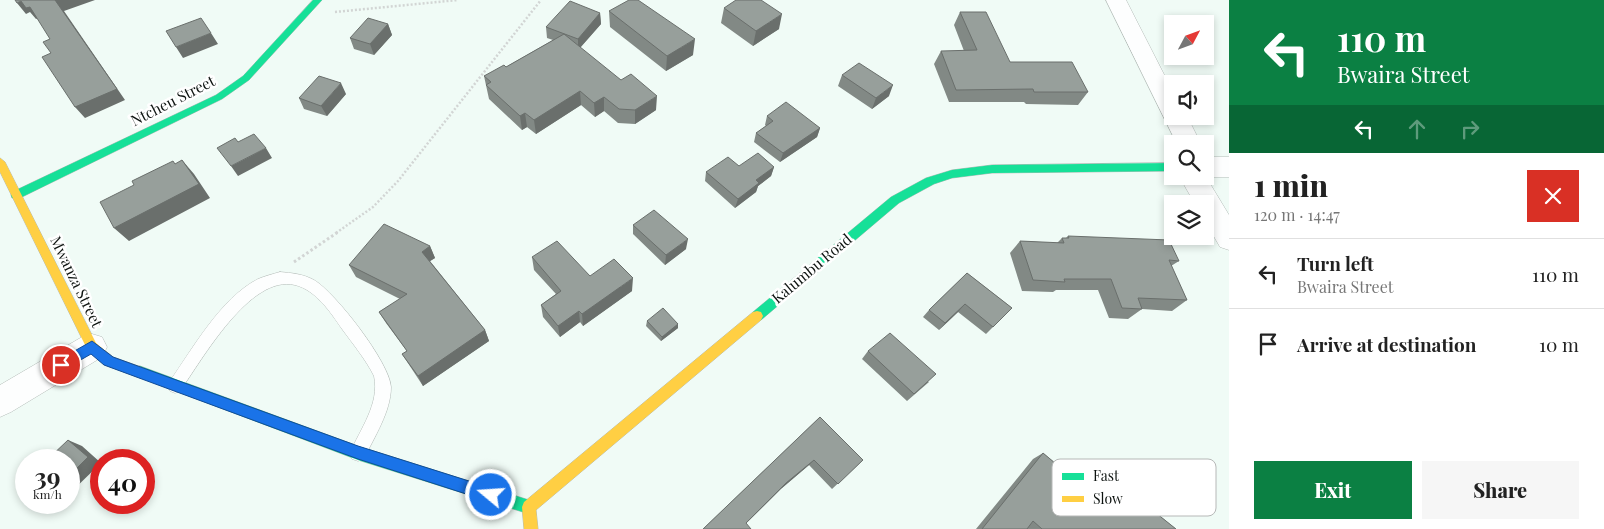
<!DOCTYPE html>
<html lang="en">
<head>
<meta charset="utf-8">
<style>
  body { margin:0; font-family:"Playfair Display",serif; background:#f6f6f6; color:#222; height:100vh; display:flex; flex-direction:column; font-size:19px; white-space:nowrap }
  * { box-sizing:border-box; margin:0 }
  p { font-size:16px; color:#767676 }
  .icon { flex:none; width:28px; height:28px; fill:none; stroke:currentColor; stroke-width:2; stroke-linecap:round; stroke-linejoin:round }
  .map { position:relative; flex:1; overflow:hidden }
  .panel { display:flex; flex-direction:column; background:#fff; width:375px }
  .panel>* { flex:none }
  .banner { background:#0b8043; color:#fff; overflow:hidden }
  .needle { width:32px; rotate:49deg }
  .fabs { position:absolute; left:1164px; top:15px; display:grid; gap:10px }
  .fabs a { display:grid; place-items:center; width:50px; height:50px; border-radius:0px; background:#fff; box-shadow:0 2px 8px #0003; font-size:25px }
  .speed { position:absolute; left:15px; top:449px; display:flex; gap:10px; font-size:25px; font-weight:700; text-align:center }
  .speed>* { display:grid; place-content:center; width:65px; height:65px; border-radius:50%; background:#fff; box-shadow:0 2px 8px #0003; line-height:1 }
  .speed small { font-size:12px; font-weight:400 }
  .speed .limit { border:8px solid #d22; background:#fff; color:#111 }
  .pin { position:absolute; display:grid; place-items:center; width:42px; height:42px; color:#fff; margin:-21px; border:2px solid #fff; border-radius:50%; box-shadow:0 1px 5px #0007 }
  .me { position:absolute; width:55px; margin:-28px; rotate:288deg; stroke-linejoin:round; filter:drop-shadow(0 0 4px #0008) }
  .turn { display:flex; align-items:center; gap:18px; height:105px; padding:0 25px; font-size:22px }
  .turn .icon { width:65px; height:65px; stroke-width:2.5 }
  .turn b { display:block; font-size:35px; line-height:42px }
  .lanes { display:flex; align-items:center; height:48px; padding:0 25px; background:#0003; justify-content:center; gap:25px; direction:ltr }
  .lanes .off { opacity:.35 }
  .round { display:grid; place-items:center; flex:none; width:52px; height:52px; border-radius:0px; background:#f6f6f6 }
  .summary { display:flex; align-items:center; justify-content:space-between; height:85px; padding:0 25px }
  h1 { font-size:30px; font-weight:800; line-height:38px }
  .action { display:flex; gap:10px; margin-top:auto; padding:10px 25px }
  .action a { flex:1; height:58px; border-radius:0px; background:#0b8043; color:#fff; font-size:20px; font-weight:800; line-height:58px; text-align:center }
  .action a+a { background:#f6f6f6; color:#222 }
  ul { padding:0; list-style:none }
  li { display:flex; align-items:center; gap:15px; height:70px; padding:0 25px; border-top:1px solid #e0e0e0 }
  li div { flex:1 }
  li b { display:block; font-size:19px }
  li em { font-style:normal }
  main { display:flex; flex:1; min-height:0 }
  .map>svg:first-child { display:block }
</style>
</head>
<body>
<main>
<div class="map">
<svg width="1229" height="529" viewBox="0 0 1229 529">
  <rect width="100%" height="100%" fill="#f0fbf6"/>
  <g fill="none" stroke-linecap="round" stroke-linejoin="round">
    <defs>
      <path id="lane" d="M 280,272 C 292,273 303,274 314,280 C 335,292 390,363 391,387 C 391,412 374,437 364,459 L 358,461 L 352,459 L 350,453 C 360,429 380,404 374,376 C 366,360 353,344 342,329 C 331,313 316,290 295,285 C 250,274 202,360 180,391 L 175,393 L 170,391 L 167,386 L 170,381 C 193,348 221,298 258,279 C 265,276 273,274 280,272 Z"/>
      <path id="street" d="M 1106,0 L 1126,0 L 1172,90 L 1172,116 L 1187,116 L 1201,144 L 1177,144 Z
        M 1205,157 L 1229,157 L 1229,177 L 1206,177 L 1229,215 L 1229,250 L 1220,247 L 1205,221 L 1205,204 L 1195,204 L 1179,176 L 1205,176 Z
        M 92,334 L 102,337 L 107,347 L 102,357 L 11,412 L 0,417 L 0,385 L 82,337 Z"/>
      <path id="fast" d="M 313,0 L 322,0 L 249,80 L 222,99 L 20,198 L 12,198 L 11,195 L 12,192 L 216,95 L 243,76 Z
        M 1172,163 L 1172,171 L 992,173 L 952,178 L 934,184 L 899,203 L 761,320 L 757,321 L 753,320 L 751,316 L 753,312 L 891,197 L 926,178 L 952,170 L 992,165 Z
        M 140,366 L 358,446 L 529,500 L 534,502 L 536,507 L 534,512 L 529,514 L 358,460 L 136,376 L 134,372 L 136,368 Z"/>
      <path id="slow" d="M 0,158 L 5,162 L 96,343 L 113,357 L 144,368 L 146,372 L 144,376 L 140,378 L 105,365 L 88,351 L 0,172 Z
        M 757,311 L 761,312 L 763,316 L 761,320 L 536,510 L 538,529 L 524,529 L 522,507 L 524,502 L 753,312 Z"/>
    </defs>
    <use href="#lane" stroke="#b4bcb8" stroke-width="1"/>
    <use href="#street" stroke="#b4bcb8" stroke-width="1"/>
    <use href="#fast" stroke="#b4bcb8" stroke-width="1"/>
    <use href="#slow" stroke="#b4bcb8" stroke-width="1"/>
    <path stroke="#d2d5d4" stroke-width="2.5" stroke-dasharray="2 2" stroke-linecap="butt" d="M 335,12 L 458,0
      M 336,233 L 373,207 L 398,181 L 541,0"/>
    <path stroke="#d2d5d4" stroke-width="3" stroke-dasharray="2.5 2.5" stroke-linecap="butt" d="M 294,262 L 338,232"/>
    <use href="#lane" fill="#fdfefe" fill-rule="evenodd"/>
    <use href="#street" fill="#fdfefe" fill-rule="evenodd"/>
    <use href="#fast" fill="#16e098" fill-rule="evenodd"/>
    <use href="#slow" fill="#ffcf43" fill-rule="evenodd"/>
  </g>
  <path fill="#828985" d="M 724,8 L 779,29 L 753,46 L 721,23 Z
    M 609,11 L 693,55 L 666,71 L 610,27 Z
    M 960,12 L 1010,62 L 1088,92 L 1078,105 L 1026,104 L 1024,102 L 949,102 L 934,64 L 941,51 L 964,51 L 954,25 Z
    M 600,13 L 601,24 L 580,48 L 656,110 L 635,124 L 618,123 L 604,111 L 595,117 L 581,105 L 536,134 L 527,127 L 522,130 L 489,99 L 484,76 L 506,67 L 553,40 L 547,38 L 546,27 Z
    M 388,24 L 392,35 L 374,55 L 354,49 L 350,38 Z
    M 842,75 L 889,96 L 872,109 L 838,86 Z
    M 346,94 L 327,116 L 304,109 L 299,98 Z
    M 767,116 L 820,128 L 817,137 L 780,162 L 754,142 L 756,133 L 766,126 L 765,125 Z
    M 739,166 L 774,167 L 771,176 L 758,186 L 756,192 L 735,208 L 705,181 L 706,172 Z
    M 633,225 L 686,249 L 665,265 L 633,234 Z
    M 1068,236 L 1179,261 L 1171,266 L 1187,300 L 1172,311 L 1142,309 L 1128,319 L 1109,318 L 1098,290 L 1056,290 L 1053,292 L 1022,291 L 1010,253 L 1020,241 L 1057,243 L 1062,238 L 1066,238 Z
    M 430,246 L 435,258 L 430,261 L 485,330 L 489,341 L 423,386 L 402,354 L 407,351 L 386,323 L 379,312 L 400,299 L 356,277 L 349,265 Z
    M 532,257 L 590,276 L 632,291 L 583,326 L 580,322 L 560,337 L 543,317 L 541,305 L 556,294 L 534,270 Z
    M 967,273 L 1012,308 L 986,334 L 958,312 L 939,330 L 923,317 L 929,310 Z
    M 647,321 L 678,324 L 678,328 L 661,341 L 646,326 Z
    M 868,351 L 929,382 L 907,401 L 862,359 Z
    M 820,417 L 863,460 L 832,489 L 809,465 L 782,488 L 703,529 Z
    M 1043,453 L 1081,485 L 1089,474 L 1101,469 L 1176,529 L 976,529 L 1033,459 Z"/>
  <path fill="#6a6f6c" d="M 55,0 L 95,0 L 64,11 L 125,100 L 85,118 L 75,107 Z
    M 21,1 L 30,7 L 39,18 L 36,19 L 30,12 L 26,14 L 17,3 Z
    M 600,13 L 601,24 L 578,50 L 578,39 Z
    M 782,14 L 779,29 L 753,46 L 756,31 Z
    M 388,24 L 392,35 L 374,55 L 370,44 Z
    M 211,33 L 218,44 L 183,58 L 176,47 Z
    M 695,39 L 693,55 L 666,71 L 667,56 Z
    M 341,83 L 346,94 L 327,116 L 321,106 Z
    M 893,85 L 889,96 L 872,109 L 876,98 Z
    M 580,91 L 581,105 L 536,134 L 534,120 Z
    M 657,96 L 656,110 L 635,124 L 635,110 Z
    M 604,97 L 604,111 L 595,117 L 594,103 Z
    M 525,113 L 527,127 L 522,130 L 520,116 Z
    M 820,128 L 817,137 L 780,162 L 783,153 Z
    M 266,148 L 272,158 L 238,176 L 231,166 Z
    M 182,160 L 194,174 L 210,198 L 129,241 L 114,228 Z
    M 774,167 L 771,176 L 758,186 L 756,192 L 735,208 L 738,199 L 756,180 Z
    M 688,239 L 686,249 L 665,265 L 666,255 Z
    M 430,246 L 435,258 L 427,263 L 422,252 Z
    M 633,278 L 632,291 L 583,326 L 582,314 Z
    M 965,304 L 958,312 L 939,330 L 945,323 Z
    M 579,311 L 580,322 L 560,337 L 558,326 Z
    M 678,324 L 678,328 L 661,341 L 662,337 Z
    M 485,330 L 489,341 L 423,386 L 418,376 Z
    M 68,440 L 82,446 L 101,463 L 69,494 Z
    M 814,460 L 809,465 L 782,488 L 743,527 L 786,483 Z
    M 45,502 L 60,502 L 57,506 Z"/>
  <path fill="#979f9b" stroke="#6a6f6c" d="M 15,0 L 56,0 L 55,0 L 117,89 L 75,107 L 42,57 L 51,53 L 43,42 L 50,39 L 30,7 L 26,8 L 21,1 L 17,3 Z
    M 629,0 L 638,0 L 695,39 L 667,56 L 609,11 Z
    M 736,0 L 761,0 L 782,14 L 756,31 L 724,8 Z
    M 570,1 L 600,13 L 578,39 L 546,27 Z
    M 960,12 L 986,12 L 1010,62 L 1072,62 L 1088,92 L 1034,92 L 1033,89 L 956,90 L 941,51 L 977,50 Z
    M 201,18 L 211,33 L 176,47 L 166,31 Z
    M 368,18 L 388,24 L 370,44 L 350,38 Z
    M 564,34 L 621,80 L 631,74 L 657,96 L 635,110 L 619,109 L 604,97 L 594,103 L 580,91 L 534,120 L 525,113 L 520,116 L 486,85 L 491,82 L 484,76 L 504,65 L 506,67 Z
    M 859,63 L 893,85 L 876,98 L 842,75 Z
    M 319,76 L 341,83 L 321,106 L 299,98 Z
    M 786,102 L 820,128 L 783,153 L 756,133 L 773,121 L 767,116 Z
    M 254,134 L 266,148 L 231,166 L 217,148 L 235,138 L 238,142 Z
    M 758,153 L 774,167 L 756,180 L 759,183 L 738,199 L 706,172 L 728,157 L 739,166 Z
    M 182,160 L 199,184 L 114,228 L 100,202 L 134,185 L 132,181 L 173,161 L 175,164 Z
    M 654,210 L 688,239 L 666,255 L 633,225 Z
    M 384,224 L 430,246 L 422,252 L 485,330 L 418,376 L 402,354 L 407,351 L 379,312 L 407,294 L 349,265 Z
    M 1068,236 L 1169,240 L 1179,261 L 1169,260 L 1187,300 L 1138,298 L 1142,309 L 1122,308 L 1111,279 L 1064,279 L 1065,282 L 1033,280 L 1020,241 L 1064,243 L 1062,238 L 1069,238 Z
    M 557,241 L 590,276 L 614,259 L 633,278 L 582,314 L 579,311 L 558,326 L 541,305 L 561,291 L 532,257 Z
    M 967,273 L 1012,308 L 993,327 L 965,304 L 945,323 L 929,310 Z
    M 663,308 L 678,324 L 662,337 L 647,321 Z
    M 890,333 L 936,374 L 914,394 L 868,351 Z
    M 820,417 L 863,460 L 838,484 L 814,460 L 786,483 L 746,523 L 751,529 L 703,529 Z
    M 68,440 L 88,457 L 69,476 L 69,460 L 47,460 Z
    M 1043,453 L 1086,489 L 1101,469 L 1176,529 L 1042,529 L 1033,521 L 1027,529 L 982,529 Z
    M 26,471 L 26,487 L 17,479 Z"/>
  <path fill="#1a73e8" stroke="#114b97" d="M 92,341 L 113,357 L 358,446 L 491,488 L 496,490 L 498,495 L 496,500 L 491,502 L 358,459 L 104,365 L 91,354 L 65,369 L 61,371 L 57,369 L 55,365 L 57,361 Z"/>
  <g text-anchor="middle" stroke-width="5" stroke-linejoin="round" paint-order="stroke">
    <g font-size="15" fill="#0d1310" stroke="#fff">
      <text transform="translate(173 101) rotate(-27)" y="5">Ntcheu Street</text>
      <text transform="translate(812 269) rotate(-40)" y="5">Kalumbu Road</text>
      <text transform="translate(76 282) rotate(64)" y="5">Mwanza Street</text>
    </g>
  </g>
  <rect x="1052" y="459" width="164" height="57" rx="8" fill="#fff" stroke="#b6b8b7" stroke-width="1"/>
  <rect x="1062" y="473" width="22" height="7" fill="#16e098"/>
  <rect x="1062" y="496" width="22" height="6" fill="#ffcf43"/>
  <g font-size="14" fill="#0d1310">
    <text x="1093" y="481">Fast</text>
    <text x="1093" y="504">Slow</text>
  </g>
</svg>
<div class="fabs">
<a><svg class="needle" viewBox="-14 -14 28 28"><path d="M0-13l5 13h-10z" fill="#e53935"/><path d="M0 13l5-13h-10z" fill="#767676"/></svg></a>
<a><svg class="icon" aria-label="sound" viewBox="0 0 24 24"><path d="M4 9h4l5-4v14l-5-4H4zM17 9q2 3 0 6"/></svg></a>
<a><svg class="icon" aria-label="search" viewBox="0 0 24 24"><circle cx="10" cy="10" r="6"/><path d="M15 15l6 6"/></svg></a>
<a><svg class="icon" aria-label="layers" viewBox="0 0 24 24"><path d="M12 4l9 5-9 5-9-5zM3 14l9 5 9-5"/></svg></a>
</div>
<div class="speed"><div>39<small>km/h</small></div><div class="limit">40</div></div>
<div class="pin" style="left:61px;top:365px;background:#d93025"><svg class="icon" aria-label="arrive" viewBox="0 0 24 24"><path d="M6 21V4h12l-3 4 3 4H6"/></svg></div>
<svg class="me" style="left:491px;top:495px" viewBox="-20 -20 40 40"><circle r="17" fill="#1a73e8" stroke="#fff" stroke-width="3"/><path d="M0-11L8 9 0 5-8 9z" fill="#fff"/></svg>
</div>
<section class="panel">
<div class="banner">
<div class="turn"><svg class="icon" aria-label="left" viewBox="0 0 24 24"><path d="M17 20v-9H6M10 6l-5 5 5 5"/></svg><div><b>110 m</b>Bwaira Street</div></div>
<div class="lanes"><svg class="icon" aria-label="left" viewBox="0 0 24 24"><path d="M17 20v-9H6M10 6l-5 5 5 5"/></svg><svg class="icon off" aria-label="ahead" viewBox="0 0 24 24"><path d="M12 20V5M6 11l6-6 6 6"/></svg><svg class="icon off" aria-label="right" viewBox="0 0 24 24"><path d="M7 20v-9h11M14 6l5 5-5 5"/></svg></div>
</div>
<div class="summary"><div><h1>1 min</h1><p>120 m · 14:47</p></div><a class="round" style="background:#d93025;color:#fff"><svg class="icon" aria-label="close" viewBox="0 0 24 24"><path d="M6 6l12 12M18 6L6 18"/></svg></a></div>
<ul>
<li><svg class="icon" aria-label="left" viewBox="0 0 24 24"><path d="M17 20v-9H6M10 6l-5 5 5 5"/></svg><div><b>Turn left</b><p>Bwaira Street</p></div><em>110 m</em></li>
<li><svg class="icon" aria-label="arrive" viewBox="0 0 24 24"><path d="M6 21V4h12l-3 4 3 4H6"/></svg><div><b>Arrive at destination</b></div><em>10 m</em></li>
</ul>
<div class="action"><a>Exit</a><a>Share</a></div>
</section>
</main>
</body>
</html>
